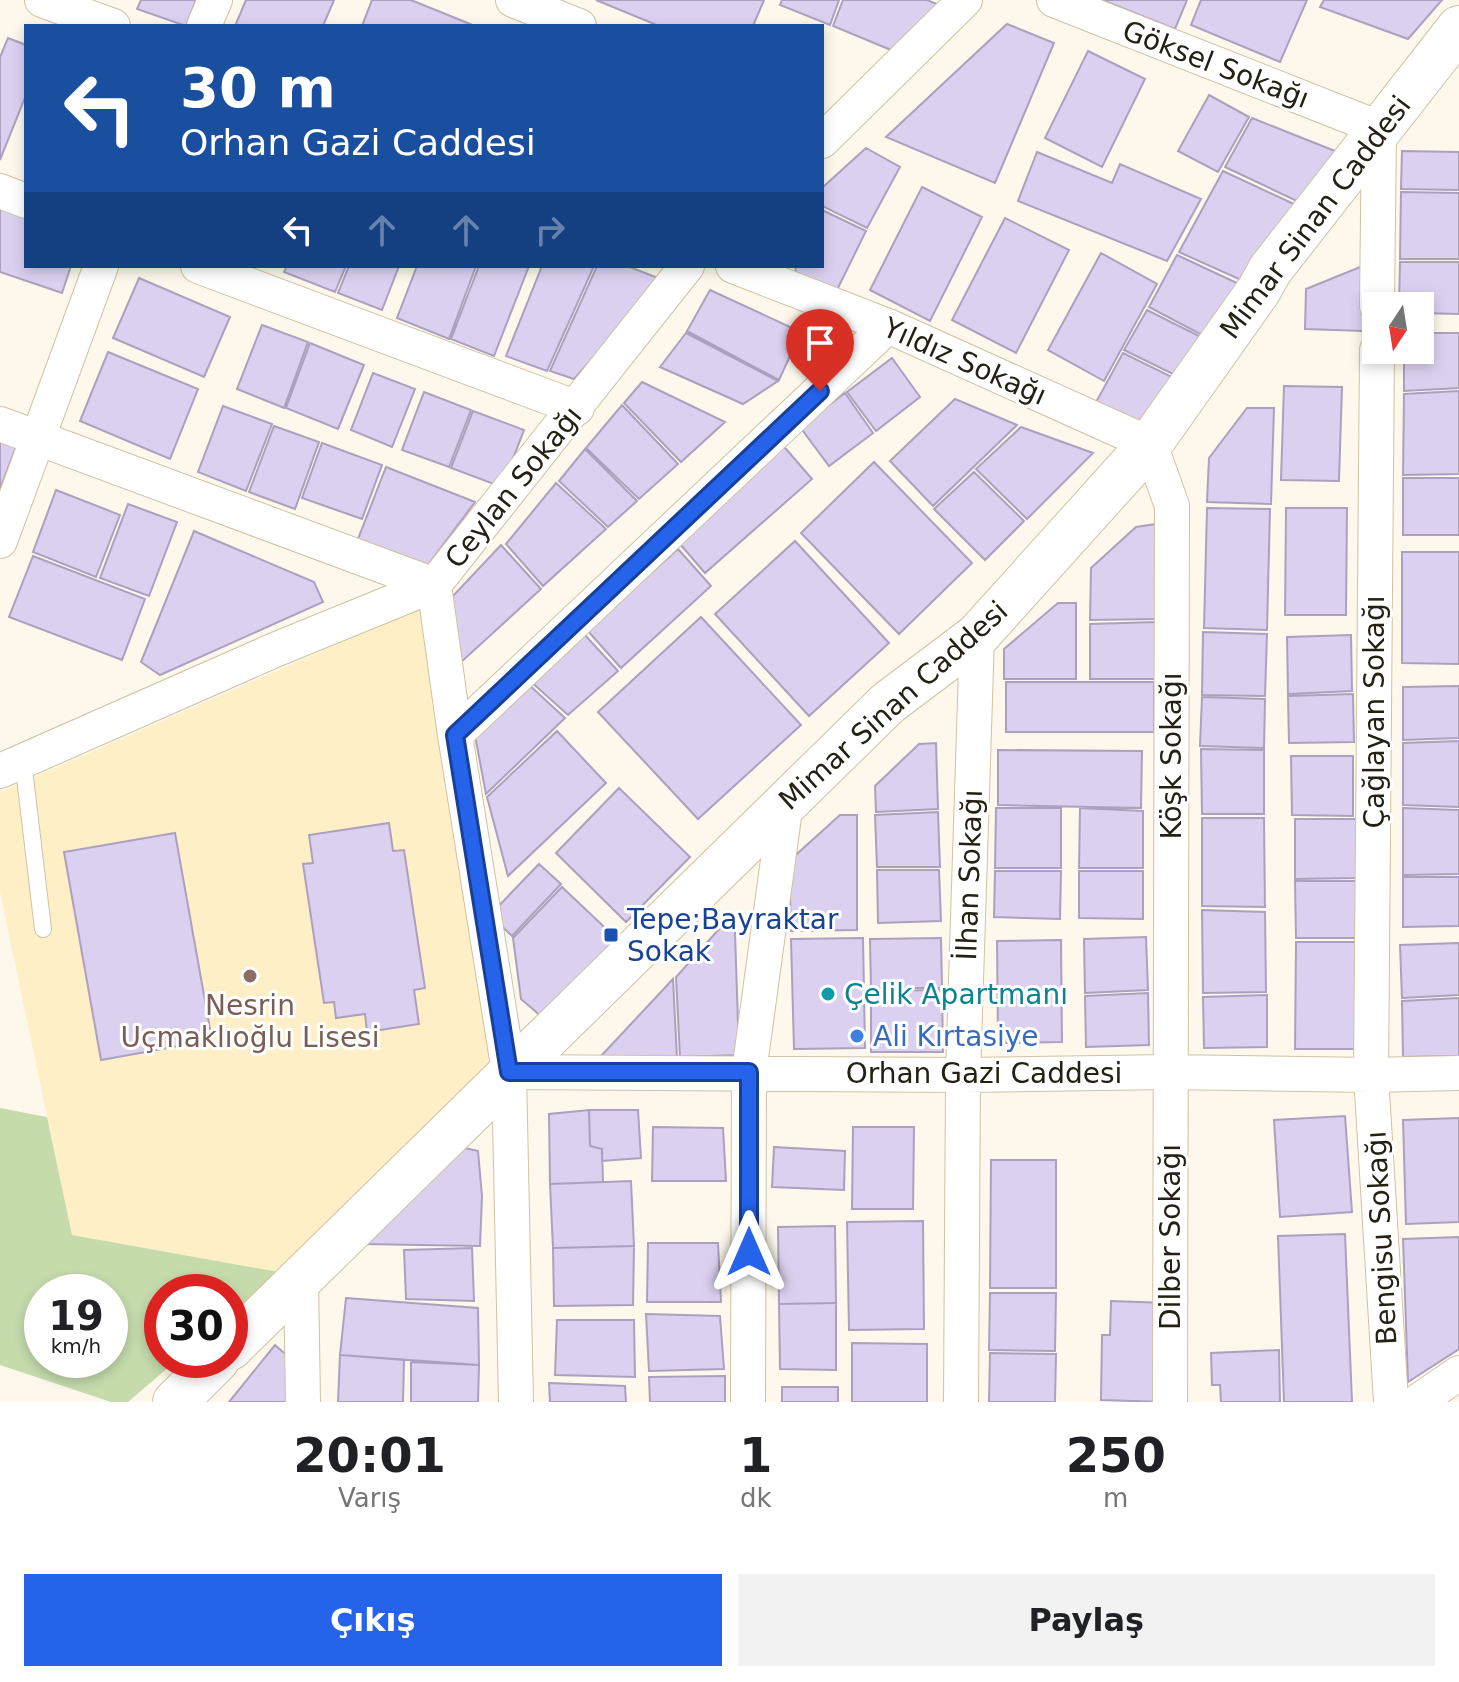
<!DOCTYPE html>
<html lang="tr">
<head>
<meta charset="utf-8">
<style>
  body { margin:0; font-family:"DejaVu Sans",sans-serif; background:#f2f2f2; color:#202124; height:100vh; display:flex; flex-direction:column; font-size:30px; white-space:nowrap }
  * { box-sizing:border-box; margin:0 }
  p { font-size:26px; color:#757577 }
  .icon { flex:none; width:44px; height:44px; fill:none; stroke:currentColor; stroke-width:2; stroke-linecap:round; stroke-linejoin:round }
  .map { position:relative; height:1402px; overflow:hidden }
  .sheet { display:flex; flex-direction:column; background:#fff; flex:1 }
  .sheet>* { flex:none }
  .guide { position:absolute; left:24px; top:24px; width:800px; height:244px; border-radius:0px; box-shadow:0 4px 12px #0003; background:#1a4fa0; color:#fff; overflow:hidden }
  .needle { width:52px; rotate:192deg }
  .tools { position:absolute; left:1362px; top:292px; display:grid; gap:16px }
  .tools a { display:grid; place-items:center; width:72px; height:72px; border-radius:0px; background:#fff; box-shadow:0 4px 12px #0003; font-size:40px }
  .speed { position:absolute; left:24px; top:1274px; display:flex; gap:16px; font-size:40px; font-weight:700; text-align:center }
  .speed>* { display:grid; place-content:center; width:104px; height:104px; border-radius:50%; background:#fff; box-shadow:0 4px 12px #0003; line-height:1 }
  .speed small { font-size:20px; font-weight:400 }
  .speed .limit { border:12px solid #d22; background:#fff; color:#111 }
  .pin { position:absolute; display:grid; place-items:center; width:68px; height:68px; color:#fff; margin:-82px -34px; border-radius:50% 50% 50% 0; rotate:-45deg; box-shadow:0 0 8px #0007 }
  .pin .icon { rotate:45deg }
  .me { position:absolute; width:88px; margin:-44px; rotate:0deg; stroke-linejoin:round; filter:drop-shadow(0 0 6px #0008) }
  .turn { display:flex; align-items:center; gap:28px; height:168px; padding:0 24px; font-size:36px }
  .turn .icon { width:104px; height:104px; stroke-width:2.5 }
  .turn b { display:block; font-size:56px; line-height:68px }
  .lanes { display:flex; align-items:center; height:76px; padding:0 24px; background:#0003; justify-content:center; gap:40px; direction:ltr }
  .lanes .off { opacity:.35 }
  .eta { display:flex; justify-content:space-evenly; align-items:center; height:136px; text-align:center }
  .eta b { font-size:48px; font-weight:800; line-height:56px }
  .action { display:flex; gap:16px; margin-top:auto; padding:16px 24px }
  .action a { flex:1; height:92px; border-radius:0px; background:#2563eb; color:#fff; font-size:32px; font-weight:800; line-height:92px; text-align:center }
  .action a+a { background:#f2f2f2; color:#202124 }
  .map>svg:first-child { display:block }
</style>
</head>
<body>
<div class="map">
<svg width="1459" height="1402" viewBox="0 0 1459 1402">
  <rect width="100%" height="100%" fill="#fdf8eb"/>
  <path fill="#feefc6" d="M 420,608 L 496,1060 L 279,1272 L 72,1235 L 0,892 L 0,792 Z"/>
  <path fill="#c5dbac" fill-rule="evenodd" d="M 0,1108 L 47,1117 L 72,1235 L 279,1272 L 230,1314 L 230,1292 L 162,1292 L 162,1360 L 177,1360 L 128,1402 L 111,1402 L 0,1365 ZM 42,1292 L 110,1292 L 110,1360 L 42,1360 Z"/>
  <path fill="#dcd0f0" stroke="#aca0bf" stroke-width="2" d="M 141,0 L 196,0 L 186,26 L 137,9 Z
    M 246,0 L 334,0 L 323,26 L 235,26 Z
    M 372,0 L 411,0 L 475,26 L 362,26 Z
    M 596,0 L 764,0 L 753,26 L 659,26 Z
    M 782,0 L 839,0 L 830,25 L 780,5 Z
    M 843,0 L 927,0 L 942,6 L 891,50 L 833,26 Z
    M 1102,0 L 1187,0 L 1175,29 Z
    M 1201,0 L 1307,0 L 1280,62 L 1191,25 Z
    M 1324,0 L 1442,0 L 1408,39 L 1320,7 Z
    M 1007,24 L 1054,43 L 995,183 L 886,137 Z
    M 8,38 L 26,45 L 26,95 L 0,160 L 0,57 Z
    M 1088,51 L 1145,79 L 1102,167 L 1045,138 Z
    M 1209,95 L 1249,117 L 1218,172 L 1178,151 Z
    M 1252,118 L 1335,151 L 1299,202 L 1225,167 Z
    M 866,148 L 900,167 L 867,228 L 822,206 L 822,188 Z
    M 1402,151 L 1459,152 L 1459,190 L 1401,189 Z
    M 1037,152 L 1112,183 L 1120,164 L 1201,199 L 1167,261 L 1018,201 Z
    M 1223,171 L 1296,205 L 1241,280 L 1179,252 Z
    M 922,187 L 982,217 L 930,321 L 870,290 Z
    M 1401,192 L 1459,193 L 1459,259 L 1400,259 Z
    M 2,205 L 26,214 L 26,266 L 71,266 L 62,293 L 0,272 L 0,212 Z
    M 822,210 L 866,231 L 836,292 L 796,273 L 795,266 L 822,266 Z
    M 1005,218 L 1069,250 L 1016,353 L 952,320 Z
    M 1101,253 L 1157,284 L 1104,381 L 1048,350 Z
    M 1177,255 L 1239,284 L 1202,335 L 1149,307 Z
    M 1400,262 L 1459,262 L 1459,314 L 1420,313 L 1420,306 L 1399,306 Z
    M 1365,265 L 1363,331 L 1305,329 L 1306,289 Z
    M 287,266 L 346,266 L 335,292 L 284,272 Z
    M 349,266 L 399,266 L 382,310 L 338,293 Z
    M 417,266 L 476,266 L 449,339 L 397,318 Z
    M 479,266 L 529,266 L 494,356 L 451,339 Z
    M 542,266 L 594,266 L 547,371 L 506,356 Z
    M 597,266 L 627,266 L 663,280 L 574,379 L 550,371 Z
    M 139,278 L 230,317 L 204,377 L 113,338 Z
    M 710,290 L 801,332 L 779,380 L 687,331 Z
    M 1147,310 L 1201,337 L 1173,374 L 1124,350 Z
    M 262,325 L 308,342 L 284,408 L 237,389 Z
    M 686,333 L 778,381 L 743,404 L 660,367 Z
    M 1420,333 L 1459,333 L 1459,388 L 1404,391 L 1404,350 L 1420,350 Z
    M 310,343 L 364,365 L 338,429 L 286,408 Z
    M 108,352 L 198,389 L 170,459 L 80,421 Z
    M 1123,353 L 1172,377 L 1136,426 L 1095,404 Z
    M 892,358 L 920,397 L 876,431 L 847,392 Z
    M 373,373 L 415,389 L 392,447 L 351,430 Z
    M 642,382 L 725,422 L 681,462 L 624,403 Z
    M 1284,386 L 1342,387 L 1339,481 L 1281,480 Z
    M 1459,391 L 1459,474 L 1403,475 L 1404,394 Z
    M 424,392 L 471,410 L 449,467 L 402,450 Z
    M 845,393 L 873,433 L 829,466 L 800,427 Z
    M 955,399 L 1017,425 L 933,506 L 890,461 Z
    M 622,405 L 678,464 L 639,499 L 586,448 Z
    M 223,406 L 272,424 L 246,491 L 198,472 Z
    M 1247,408 L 1274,408 L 1271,504 L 1207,502 L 1209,458 Z
    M 473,411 L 524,430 L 502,487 L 451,468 Z
    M 274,426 L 319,442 L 295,509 L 249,492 Z
    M 1021,427 L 1093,453 L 1027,519 L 976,469 Z
    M 0,438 L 17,444 L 0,489 Z
    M 780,442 L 812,479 L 705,573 L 673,536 Z
    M 322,443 L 382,465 L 362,519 L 302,498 Z
    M 585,449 L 637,501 L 608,527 L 559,481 Z
    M 874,462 L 972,563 L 899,634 L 801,533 Z
    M 386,467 L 475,502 L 428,565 L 358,539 Z
    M 974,472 L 1024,521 L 985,560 L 934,509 Z
    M 1403,478 L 1459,478 L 1459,535 L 1403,535 Z
    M 556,483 L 606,529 L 543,586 L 506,544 Z
    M 56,490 L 120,515 L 96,577 L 33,552 Z
    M 128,504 L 177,522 L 149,596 L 100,578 Z
    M 1207,508 L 1270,509 L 1267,630 L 1204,628 Z
    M 1286,508 L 1347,508 L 1346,615 L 1285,615 Z
    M 1156,524 L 1156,619 L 1090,620 L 1091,568 L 1136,527 Z
    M 194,531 L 314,582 L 323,602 L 160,675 L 141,662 Z
    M 795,541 L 889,643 L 809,716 L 715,614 Z
    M 501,545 L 541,589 L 459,664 L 452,597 Z
    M 678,549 L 711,586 L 621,668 L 587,630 Z
    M 1402,552 L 1459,552 L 1459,664 L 1402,663 Z
    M 33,556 L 145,599 L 122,660 L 9,617 Z
    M 1058,603 L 1076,603 L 1076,679 L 1004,679 L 1004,649 Z
    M 701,617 L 801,725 L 698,819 L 598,712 Z
    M 1156,622 L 1156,679 L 1090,679 L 1090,624 Z
    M 1203,632 L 1267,634 L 1265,696 L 1202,695 Z
    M 583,633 L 618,671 L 568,715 L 529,680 Z
    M 1351,635 L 1352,691 L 1288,694 L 1287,637 Z
    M 1006,682 L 1154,682 L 1154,732 L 1006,732 Z
    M 527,683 L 565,718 L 486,794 L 474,730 Z
    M 1459,686 L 1459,738 L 1403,740 L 1403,687 Z
    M 1353,694 L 1354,742 L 1289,743 L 1288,696 Z
    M 1202,697 L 1265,699 L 1264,748 L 1200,746 Z
    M 557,731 L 606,783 L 508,876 L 487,797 Z
    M 1459,741 L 1459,807 L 1403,805 L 1403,743 Z
    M 936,743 L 938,809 L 876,812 L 875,786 L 919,744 Z
    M 1201,749 L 1264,750 L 1264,814 L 1202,814 Z
    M 998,750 L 1142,751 L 1141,808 L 998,805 Z
    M 1291,756 L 1353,756 L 1353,816 L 1292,815 Z
    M 619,788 L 690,857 L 626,922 L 556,853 Z
    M 996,808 L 1061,808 L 1061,868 L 995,868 Z
    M 1080,808 L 1143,811 L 1143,868 L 1079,868 Z
    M 1403,808 L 1459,810 L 1459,874 L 1403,875 Z
    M 938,812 L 940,867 L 877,867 L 875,815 Z
    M 840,815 L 857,815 L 857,930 L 791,931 L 789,861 Z
    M 1202,818 L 1264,818 L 1265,907 L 1202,906 Z
    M 1295,819 L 1357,819 L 1357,878 L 1295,879 Z
    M 389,823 L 393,851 L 404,850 L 425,988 L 414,990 L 419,1024 L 367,1032 L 365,1014 L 336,1018 L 334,1002 L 324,1003 L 303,864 L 313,863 L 309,835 Z
    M 175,833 L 212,1040 L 101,1060 L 64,852 Z
    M 539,864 L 561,884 L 512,936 L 490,915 Z
    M 877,870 L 939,870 L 941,921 L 878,923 Z
    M 995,871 L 1061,871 L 1060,919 L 994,917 Z
    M 1079,871 L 1143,871 L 1143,919 L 1079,918 Z
    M 1403,877 L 1459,877 L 1459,926 L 1403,927 Z
    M 1295,881 L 1357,881 L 1357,938 L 1296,938 Z
    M 562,887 L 618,940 L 543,1018 L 521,999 L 513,938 Z
    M 1202,910 L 1265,912 L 1266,992 L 1203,993 Z
    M 731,925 L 735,932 L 739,1055 L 680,1057 L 676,977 L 720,928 Z
    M 1146,937 L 1148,990 L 1085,993 L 1084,939 Z
    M 863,938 L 865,1048 L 794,1049 L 791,939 Z
    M 941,938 L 942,988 L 871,988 L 870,939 Z
    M 1061,940 L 1062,1042 L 998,1043 L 997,941 Z
    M 1296,942 L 1357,942 L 1356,1049 L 1295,1049 Z
    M 1459,943 L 1459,995 L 1402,998 L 1400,945 Z
    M 673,979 L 677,1058 L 611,1062 L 602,1055 Z
    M 942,990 L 943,1052 L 871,1052 L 871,991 Z
    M 1148,993 L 1149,1045 L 1086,1047 L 1085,996 Z
    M 1267,995 L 1267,1047 L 1204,1048 L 1203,997 Z
    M 1459,998 L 1459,1056 L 1403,1057 L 1402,1001 Z
    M 589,1110 L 590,1146 L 602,1149 L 603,1182 L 550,1184 L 549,1114 Z
    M 589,1110 L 638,1110 L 641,1158 L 602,1161 L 602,1149 L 590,1146 Z
    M 1345,1116 L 1352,1212 L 1280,1217 L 1274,1120 Z
    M 1459,1118 L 1459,1222 L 1406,1224 L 1403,1120 Z
    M 653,1127 L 723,1128 L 726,1181 L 652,1181 Z
    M 853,1127 L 914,1127 L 913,1209 L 852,1209 Z
    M 774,1147 L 845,1151 L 844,1190 L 772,1187 Z
    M 465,1148 L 478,1151 L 482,1196 L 480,1246 L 363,1244 L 451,1149 Z
    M 991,1160 L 1056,1160 L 1056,1288 L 990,1288 Z
    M 631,1181 L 634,1246 L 553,1248 L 550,1184 Z
    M 923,1221 L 924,1329 L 849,1330 L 847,1222 Z
    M 835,1226 L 836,1303 L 779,1304 L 778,1227 Z
    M 1345,1234 L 1352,1402 L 1284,1402 L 1278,1236 Z
    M 1459,1237 L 1459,1349 L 1408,1382 L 1403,1239 Z
    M 648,1243 L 718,1243 L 721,1302 L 647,1302 Z
    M 634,1246 L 633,1305 L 554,1306 L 553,1248 Z
    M 472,1248 L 474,1301 L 406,1299 L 404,1250 Z
    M 990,1293 L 1056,1293 L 1055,1351 L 989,1350 Z
    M 346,1298 L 478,1308 L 479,1365 L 340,1355 Z
    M 1111,1301 L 1167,1303 L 1164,1402 L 1101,1400 L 1102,1335 L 1110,1335 Z
    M 836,1303 L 836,1370 L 780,1369 L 779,1304 Z
    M 646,1314 L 720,1316 L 724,1369 L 649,1371 Z
    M 557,1320 L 634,1320 L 635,1377 L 555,1375 Z
    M 852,1343 L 927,1344 L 927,1402 L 852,1402 Z
    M 275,1345 L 291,1359 L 288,1402 L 229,1402 Z
    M 1279,1350 L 1280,1402 L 1221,1402 L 1220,1385 L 1212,1385 L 1211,1353 Z
    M 990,1353 L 1056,1354 L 1055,1402 L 989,1402 Z
    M 340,1355 L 404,1360 L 403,1402 L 338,1402 Z
    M 411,1362 L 479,1365 L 478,1402 L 411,1402 Z
    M 725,1376 L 725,1402 L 650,1402 L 649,1377 Z
    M 549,1383 L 625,1386 L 626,1402 L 550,1402 Z
    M 782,1387 L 838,1387 L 838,1402 L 782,1402 Z"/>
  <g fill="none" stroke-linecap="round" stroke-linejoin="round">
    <defs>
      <path id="lane" d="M 23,761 L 43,929"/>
      <path id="street" d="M 42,0 L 113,26
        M 513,0 L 579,26
        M 1054,0 L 1379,128 L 1377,306
        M 204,26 L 215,0
        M 822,141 L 965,0
        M 0,191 L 26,201
        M 198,266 L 577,408
        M 733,266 L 888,326 L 1150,444 L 1172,506 L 1170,1402
        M 1377,350 L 1371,1075 L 1391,1402
        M 0,424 L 434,585
        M 0,541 L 101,266
        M 455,735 L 888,326
        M 0,771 L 277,649 L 434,585
        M 509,1072 L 963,1075 L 1169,1072 L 1371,1075 L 1459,1073
        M 301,1277 L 303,1402
        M 516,1402 L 509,1072 L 455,735 L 434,585 L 687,266
        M 748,1402 L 749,1072 L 786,802
        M 961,1402 L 963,1075 L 977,636
        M 1417,1402 L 1459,1373"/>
      <path id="secondary" d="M 230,1348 L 888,703 L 977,636 L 1150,444 L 1259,290 L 1270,270 L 1459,28
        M 175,1402 L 217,1360"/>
    </defs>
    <use href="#lane" stroke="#cec3a2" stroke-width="18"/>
    <use href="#street" stroke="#cec3a2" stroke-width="36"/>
    <use href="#secondary" stroke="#cec3a2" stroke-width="46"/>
    <use href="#lane" stroke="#fff" stroke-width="16"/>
    <use href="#street" stroke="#fff" stroke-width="34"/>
    <use href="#secondary" stroke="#fff" stroke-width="44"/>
  </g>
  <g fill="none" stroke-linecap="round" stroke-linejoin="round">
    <defs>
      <path id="route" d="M 749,1252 L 749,1072 L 509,1072 L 455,735 L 820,391"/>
    </defs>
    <use href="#route" stroke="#184099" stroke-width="20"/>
    <use href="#route" stroke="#2563eb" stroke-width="14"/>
  </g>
  <rect fill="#1a4fb4" stroke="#fff" stroke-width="3" x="603" y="927" width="16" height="16" rx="4"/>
  <circle fill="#8d6e63" stroke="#fff" stroke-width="3" cx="250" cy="976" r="8"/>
  <circle fill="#0f9aa8" stroke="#fff" stroke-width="3" cx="828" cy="994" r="8"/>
  <circle fill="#3f7fe0" stroke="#fff" stroke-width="3" cx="857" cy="1036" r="8"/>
  <g text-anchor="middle" stroke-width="6" stroke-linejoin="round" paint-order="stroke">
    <g font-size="28" fill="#242013" stroke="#fff">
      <text transform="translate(1216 64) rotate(21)" y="10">Göksel Sokağı</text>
      <text transform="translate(1315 217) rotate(-53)" y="10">Mimar Sinan Caddesi</text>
      <text transform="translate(965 361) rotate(24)" y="10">Yıldız Sokağı</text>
      <text transform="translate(513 487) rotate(-51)" y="10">Ceylan Sokağı</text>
      <text transform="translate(893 705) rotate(-42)" y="10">Mimar Sinan Caddesi</text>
      <text transform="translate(1374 712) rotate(-90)" y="10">Çağlayan Sokağı</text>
      <text transform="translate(1171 756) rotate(-90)" y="10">Köşk Sokağı</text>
      <text transform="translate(969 875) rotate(-88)" y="10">İlhan Sokağı</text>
      <text x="984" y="1083">Orhan Gazi Caddesi</text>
      <text transform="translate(1170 1237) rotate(-90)" y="10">Dilber Sokağı</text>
      <text transform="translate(1381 1238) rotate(-93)" y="10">Bengisu Sokağı</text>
    </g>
    <g font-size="28" fill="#164399" stroke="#fff" text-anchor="start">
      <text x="627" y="929">Tepe;Bayraktar<tspan x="627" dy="32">Sokak</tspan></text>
    </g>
    <g font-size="28" fill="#0d838f" stroke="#fff" text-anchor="start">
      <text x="844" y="1004">Çelik Apartmanı</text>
    </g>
    <g font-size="28" fill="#785e54" stroke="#fff">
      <text x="250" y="1015">Nesrin<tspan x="250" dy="32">Uçmaklıoğlu Lisesi</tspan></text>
    </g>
    <g font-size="28" fill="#366cbe" stroke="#fff" text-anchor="start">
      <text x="873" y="1046">Ali Kırtasiye</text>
    </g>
  </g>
</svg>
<div class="tools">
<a><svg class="needle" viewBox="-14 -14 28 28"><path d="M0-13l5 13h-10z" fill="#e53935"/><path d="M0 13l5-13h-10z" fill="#757577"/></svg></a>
</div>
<div class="speed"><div>19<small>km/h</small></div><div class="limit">30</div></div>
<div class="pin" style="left:820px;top:391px;background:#d93025"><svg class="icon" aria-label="arrive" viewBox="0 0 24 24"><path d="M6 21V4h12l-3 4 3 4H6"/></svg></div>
<svg class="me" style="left:749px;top:1252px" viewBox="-20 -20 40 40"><path d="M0-17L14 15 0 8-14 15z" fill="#2563eb" stroke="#fff" stroke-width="4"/></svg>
<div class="guide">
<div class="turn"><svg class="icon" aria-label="left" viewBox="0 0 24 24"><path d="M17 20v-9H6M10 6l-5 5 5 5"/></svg><div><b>30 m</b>Orhan Gazi Caddesi</div></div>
<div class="lanes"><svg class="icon" aria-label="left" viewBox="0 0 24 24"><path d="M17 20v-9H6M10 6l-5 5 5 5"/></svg><svg class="icon off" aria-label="ahead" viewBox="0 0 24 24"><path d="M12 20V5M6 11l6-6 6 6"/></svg><svg class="icon off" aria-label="ahead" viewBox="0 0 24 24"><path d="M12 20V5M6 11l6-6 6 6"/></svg><svg class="icon off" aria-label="right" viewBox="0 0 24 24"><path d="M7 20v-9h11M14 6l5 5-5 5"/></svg></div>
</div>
</div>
<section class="sheet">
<div class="eta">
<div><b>20:01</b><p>Varış</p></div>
<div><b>1</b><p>dk</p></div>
<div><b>250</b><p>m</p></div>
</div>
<div class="action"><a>Çıkış</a><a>Paylaş</a></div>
</section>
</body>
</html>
